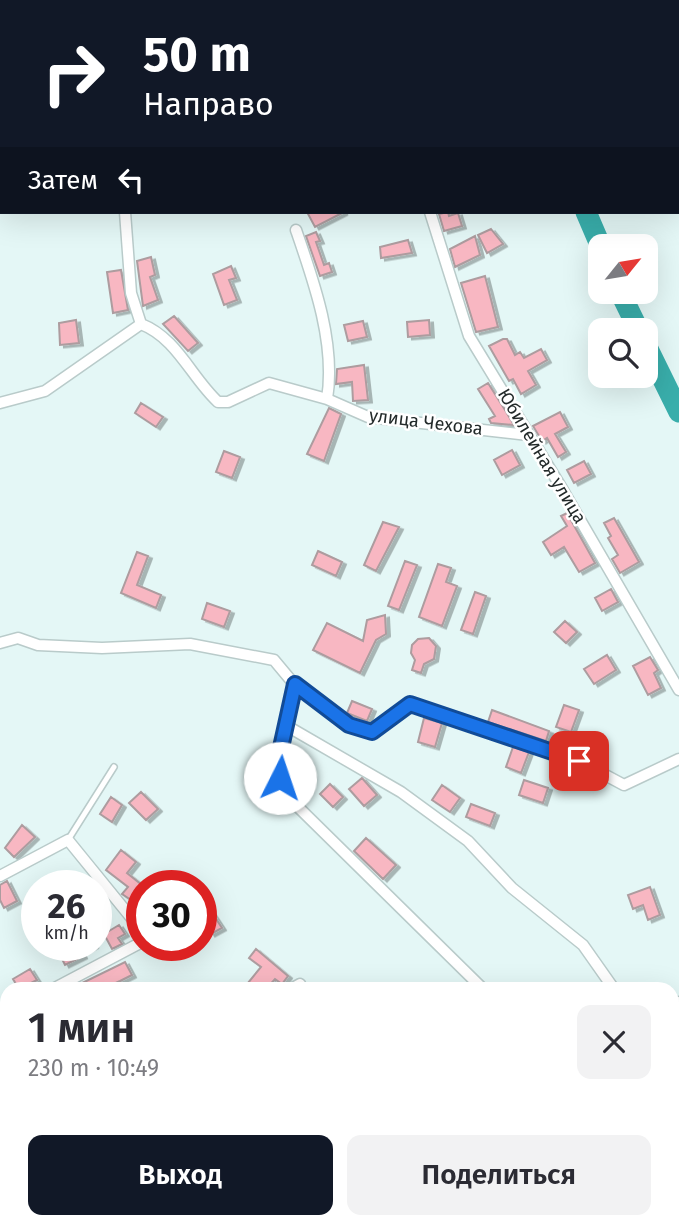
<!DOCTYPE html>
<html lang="ru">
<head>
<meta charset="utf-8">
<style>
  body { margin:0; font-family:"Fira Sans",sans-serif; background:#f2f2f3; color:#2b2b33; height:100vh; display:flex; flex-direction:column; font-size:26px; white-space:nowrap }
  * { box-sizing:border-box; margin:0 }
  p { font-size:23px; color:#7c7c81 }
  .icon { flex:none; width:38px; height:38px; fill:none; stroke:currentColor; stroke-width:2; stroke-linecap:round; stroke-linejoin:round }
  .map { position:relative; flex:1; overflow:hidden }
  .panel { position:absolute; left:0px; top:982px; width:679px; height:247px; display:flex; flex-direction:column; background:#fff; border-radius:21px 21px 0 0; box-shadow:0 7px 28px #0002 }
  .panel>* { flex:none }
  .hud { position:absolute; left:0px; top:0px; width:679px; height:214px; box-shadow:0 7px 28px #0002; background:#111827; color:#fff; overflow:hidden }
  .needle { width:46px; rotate:60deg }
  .buttons { position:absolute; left:588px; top:234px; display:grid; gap:14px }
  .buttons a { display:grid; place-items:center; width:70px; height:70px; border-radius:14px; background:#fff; box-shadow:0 7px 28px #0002; font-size:35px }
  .speed { position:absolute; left:21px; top:870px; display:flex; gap:14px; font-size:35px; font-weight:700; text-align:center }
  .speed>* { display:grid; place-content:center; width:91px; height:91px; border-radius:50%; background:#fff; box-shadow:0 7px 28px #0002; line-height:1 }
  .speed small { font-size:18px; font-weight:400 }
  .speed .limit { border:10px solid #d22; background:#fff; color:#111 }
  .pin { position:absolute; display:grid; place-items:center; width:60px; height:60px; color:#fff; margin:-30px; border-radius:14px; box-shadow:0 4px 10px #0006 }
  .me { position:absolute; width:77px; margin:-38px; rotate:4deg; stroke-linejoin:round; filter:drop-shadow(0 0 5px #0008) }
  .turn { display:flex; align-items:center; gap:24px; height:147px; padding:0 28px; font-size:32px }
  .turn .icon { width:91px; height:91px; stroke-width:2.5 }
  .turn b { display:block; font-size:49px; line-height:60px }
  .then { display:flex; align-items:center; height:66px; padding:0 28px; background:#0003; gap:14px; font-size:26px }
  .round { display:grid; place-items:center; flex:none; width:74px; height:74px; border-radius:14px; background:#f2f2f3 }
  .summary { display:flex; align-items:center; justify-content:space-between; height:119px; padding:0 28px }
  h1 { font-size:42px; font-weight:600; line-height:52px }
  .primary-button { display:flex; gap:14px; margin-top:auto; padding:14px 28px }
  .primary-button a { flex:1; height:80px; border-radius:14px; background:#111827; color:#fff; font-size:28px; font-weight:600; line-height:80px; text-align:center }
  .primary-button a+a { background:#f2f2f3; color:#2b2b33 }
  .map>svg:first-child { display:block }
</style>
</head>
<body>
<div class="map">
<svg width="679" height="1227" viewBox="0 0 679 1227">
  <defs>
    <filter id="shadow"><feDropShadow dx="4" dy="2.5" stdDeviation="0" flood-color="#0004"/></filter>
  </defs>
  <rect width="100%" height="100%" fill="#e4f7f6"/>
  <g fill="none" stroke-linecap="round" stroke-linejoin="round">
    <path stroke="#39aeab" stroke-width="21" d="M 521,0 L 522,2
      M 586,212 L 601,247
      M 620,292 L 639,331
      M 646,345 L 679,412"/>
  </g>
  <path fill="#f8b7c2" stroke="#ad9c9f" stroke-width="2" filter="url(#shadow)" d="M 307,212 L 344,212 L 315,227 Z
    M 448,212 L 449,216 L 458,213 L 462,226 L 444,231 L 439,214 Z
    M 491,229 L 503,244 L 487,253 L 478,235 Z
    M 316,232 L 320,241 L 316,242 L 324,265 L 329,263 L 332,272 L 320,276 L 306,236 Z
    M 475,236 L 480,255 L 455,267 L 450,249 Z
    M 408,240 L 412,253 L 381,258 L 380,247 Z
    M 151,257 L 155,275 L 150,277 L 158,300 L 143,306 L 137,261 Z
    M 231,266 L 236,278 L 229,280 L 237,300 L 224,305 L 213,274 Z
    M 121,270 L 128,310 L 113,313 L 107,272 Z
    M 485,276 L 498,327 L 476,332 L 461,283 Z
    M 174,316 L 198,343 L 188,351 L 163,324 Z
    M 76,320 L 79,343 L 60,345 L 59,323 Z
    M 429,320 L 430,335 L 408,337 L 407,322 Z
    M 363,321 L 367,337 L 348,341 L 344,325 Z
    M 503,339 L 507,339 L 515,355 L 520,352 L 524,358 L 541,349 L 547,360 L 528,371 L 536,385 L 521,394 L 513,379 L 509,381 L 489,346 Z
    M 364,365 L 368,400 L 353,401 L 352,382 L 336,384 L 337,369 Z
    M 488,383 L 505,410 L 514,425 L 491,423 L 489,419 L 495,416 L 478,389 Z
    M 141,403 L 163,417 L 156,427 L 135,413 Z
    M 329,408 L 341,414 L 324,461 L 307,454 Z
    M 560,412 L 568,427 L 555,434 L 566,452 L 558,457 L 547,438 L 542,441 L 533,426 Z
    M 512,450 L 520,465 L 502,475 L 494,460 Z
    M 224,451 L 240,457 L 232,478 L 216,472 Z
    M 584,461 L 591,474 L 574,483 L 567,470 Z
    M 567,513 L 595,563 L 579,572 L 564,547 L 551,555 L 543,542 L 567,526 L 561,516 Z
    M 614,518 L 639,562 L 620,573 L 612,559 L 618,555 L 608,538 L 611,536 L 604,523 Z
    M 383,522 L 399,527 L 376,571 L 364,565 Z
    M 318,551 L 342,562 L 336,576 L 312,565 Z
    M 137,552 L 148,556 L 137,585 L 161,595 L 156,608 L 121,593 Z
    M 405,561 L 417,565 L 399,610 L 388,606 Z
    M 438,564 L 451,568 L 446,582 L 457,586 L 442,626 L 419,617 Z
    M 611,589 L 618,602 L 602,611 L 595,598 Z
    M 475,592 L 486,596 L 473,634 L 461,630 Z
    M 207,603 L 230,611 L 224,627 L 202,619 Z
    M 385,615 L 386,634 L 376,640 L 360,673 L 313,650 L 327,623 L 363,641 L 367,620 Z
    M 565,621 L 577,632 L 566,643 L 554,632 Z
    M 429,638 L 436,646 L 434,659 L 424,664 L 421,673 L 412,670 L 415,660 L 411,653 L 412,645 L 418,639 Z
    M 607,655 L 616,670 L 594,684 L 584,669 Z
    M 650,657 L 658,670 L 654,673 L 661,688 L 648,695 L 633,666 Z
    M 352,701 L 372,709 L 367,721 L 347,713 Z
    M 564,705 L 579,710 L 571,732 L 556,727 Z
    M 492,710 L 549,731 L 546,741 L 488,722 Z
    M 424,718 L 442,723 L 435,747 L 418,742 Z
    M 513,747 L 529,752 L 521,773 L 506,767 Z
    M 270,761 L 270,777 L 253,778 L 253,762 Z
    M 362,778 L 377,795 L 364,806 L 349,789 Z
    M 524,780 L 548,788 L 543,803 L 519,795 Z
    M 330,784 L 343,797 L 333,807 L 320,794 Z
    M 442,785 L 460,798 L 450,812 L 432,800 Z
    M 141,792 L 158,809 L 146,820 L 129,803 Z
    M 111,797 L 122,805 L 112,822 L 100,814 Z
    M 471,804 L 495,813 L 490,826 L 466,817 Z
    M 22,825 L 35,837 L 14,857 L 5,848 Z
    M 366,838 L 396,865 L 383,879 L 354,851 Z
    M 121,850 L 136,862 L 127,873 L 142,885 L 142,892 L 134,902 L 122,894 L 128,887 L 106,870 Z
    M 7,881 L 17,901 L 4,908 L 0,900 L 0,885 Z
    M 650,887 L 660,915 L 648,920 L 643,905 L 633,909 L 628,895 Z
    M 201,896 L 222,928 L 211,934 L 201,918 Z
    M 119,925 L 125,934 L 118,938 L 122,944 L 112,949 L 104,934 Z
    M 70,945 L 95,945 L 81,952 L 83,956 L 65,965 L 58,951 Z
    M 256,949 L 288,976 L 282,984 L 275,979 L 266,989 L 243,989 L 261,967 L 249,958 Z
    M 125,962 L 132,975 L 120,981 L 103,989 L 70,989 Z
    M 30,969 L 37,980 L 19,989 L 13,979 Z"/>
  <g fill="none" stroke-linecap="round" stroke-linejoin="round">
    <defs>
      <path id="service" d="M 68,840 L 114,767"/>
      <path id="minor" d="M 330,0 L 331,2
        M 0,59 L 1,60
        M 125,212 L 131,293 L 141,324 C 177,338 191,377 218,402 L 228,402 L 269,383 L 327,399 L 368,417 L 528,435
        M 430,212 L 469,336 L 561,487 L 679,690
        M 296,230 C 314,282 336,344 327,399
        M 0,403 L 45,391 L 141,324
        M 0,643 L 18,638 L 38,645 L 102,648 L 190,644 L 274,660 L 294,684 L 349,725 L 372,732 L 410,704 L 579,761 L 624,785 L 679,759
        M 294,684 L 287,726 L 401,792 L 468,841 L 512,888 L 583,945 L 614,989
        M 287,726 C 277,762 275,770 294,803 L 483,989
        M 0,876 L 68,840 L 142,931
        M 53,989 L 142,942
        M 291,989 L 300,984
        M 672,1007 L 679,1002
        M 0,1017 L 7,1013
        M 672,1107 L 679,1100
        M 0,1149 L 7,1146
        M 672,1209 L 679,1216
        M 603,1222 L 609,1227
        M 87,1227 L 109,1222"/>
    </defs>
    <use href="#service" stroke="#b9cbca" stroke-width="8"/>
    <use href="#minor" stroke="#b9cbca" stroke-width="13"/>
    <use href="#service" stroke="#fff" stroke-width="5"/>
    <use href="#minor" stroke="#fff" stroke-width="10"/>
  </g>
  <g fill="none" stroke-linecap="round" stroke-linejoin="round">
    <defs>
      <path id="route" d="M 280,778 L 280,752 L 295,684 L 349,725 L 372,732 L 410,704 L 579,761"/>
    </defs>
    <use href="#route" stroke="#114b97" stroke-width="18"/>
    <use href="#route" stroke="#1a73e8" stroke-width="12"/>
  </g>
  <g text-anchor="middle" stroke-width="5" stroke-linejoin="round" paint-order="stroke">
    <g font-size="18" fill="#232a2a" stroke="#fff">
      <text transform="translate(426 422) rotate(7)" y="6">улица Чехова</text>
      <text transform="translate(542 456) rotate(59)" y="6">Юбилейная улица</text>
    </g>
  </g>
</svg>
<div class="buttons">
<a><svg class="needle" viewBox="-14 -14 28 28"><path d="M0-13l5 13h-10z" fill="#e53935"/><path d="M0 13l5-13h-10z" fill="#7c7c81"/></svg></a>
<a><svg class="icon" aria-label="search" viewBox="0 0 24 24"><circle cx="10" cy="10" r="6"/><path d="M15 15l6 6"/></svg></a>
</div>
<div class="speed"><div>26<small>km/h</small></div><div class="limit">30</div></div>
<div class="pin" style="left:579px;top:761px;background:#d93025"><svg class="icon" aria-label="arrive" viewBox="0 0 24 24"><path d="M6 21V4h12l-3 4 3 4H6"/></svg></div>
<svg class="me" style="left:280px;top:778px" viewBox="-20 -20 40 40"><circle r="19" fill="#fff"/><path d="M0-13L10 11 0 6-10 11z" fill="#1a73e8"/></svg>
<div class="hud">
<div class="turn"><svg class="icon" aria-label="right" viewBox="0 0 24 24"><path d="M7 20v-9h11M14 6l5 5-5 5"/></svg><div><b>50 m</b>Направо</div></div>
<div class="then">Затем<svg class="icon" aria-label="left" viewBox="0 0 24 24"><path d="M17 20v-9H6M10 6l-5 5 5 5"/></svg></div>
</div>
<section class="panel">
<div class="summary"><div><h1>1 мин</h1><p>230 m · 10:49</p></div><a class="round"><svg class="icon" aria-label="close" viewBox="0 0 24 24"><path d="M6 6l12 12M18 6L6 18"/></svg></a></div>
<div class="primary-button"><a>Выход</a><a>Поделиться</a></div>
</section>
</div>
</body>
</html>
